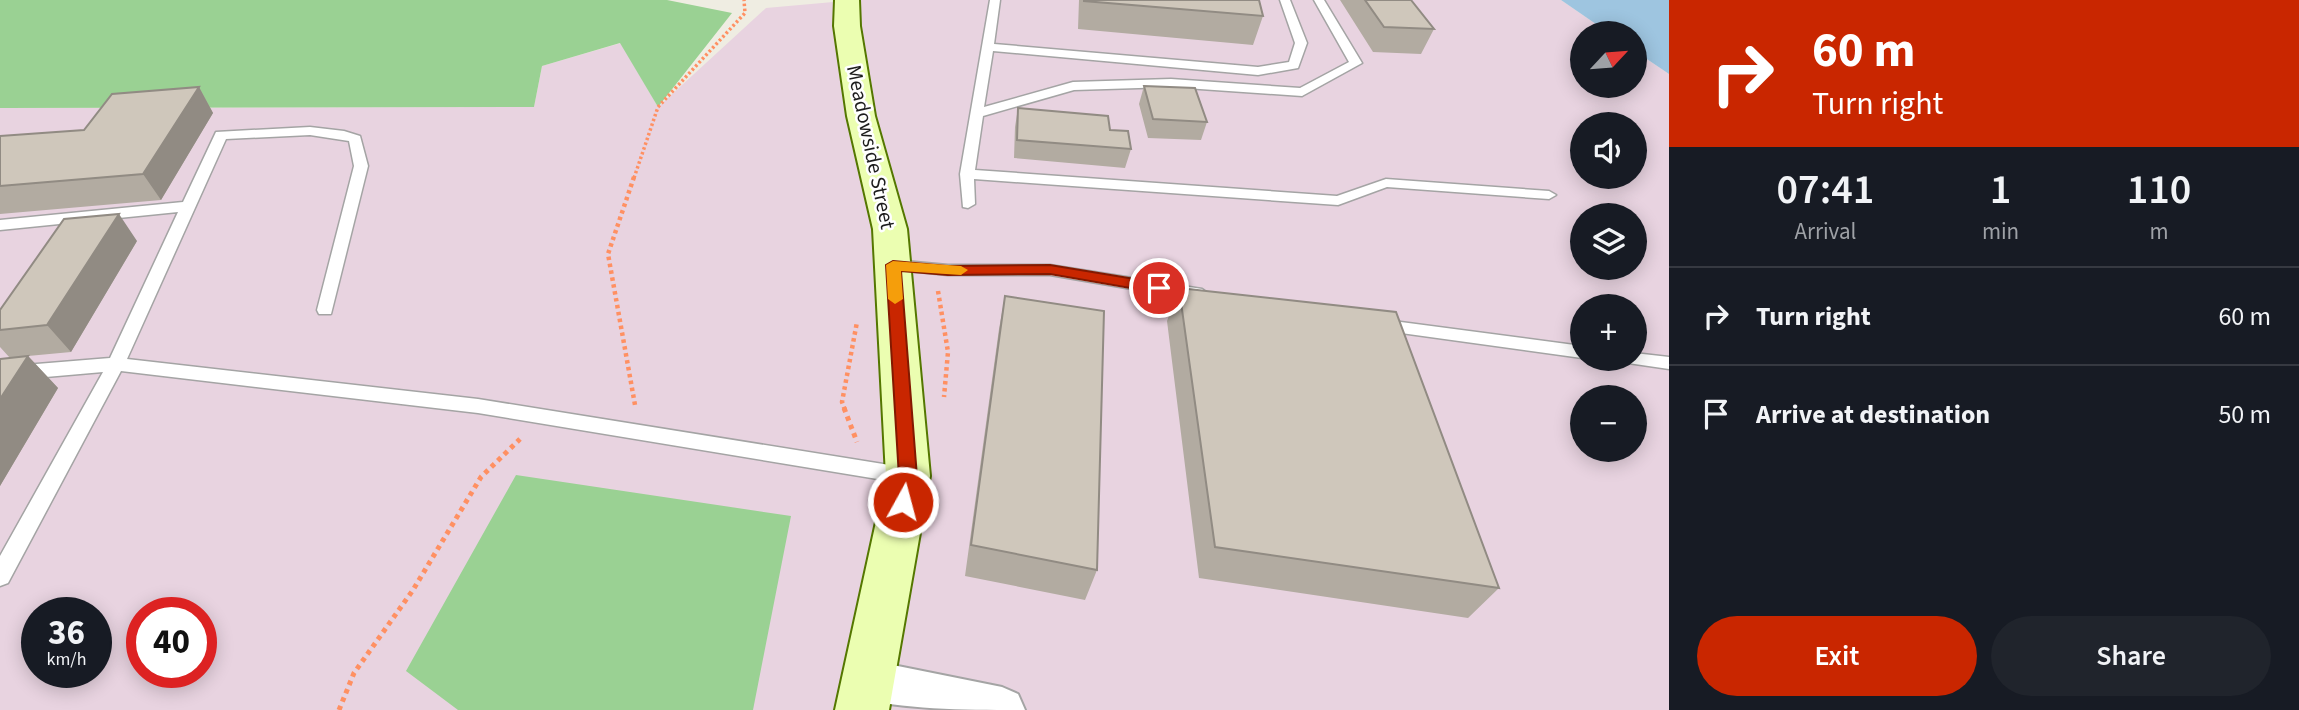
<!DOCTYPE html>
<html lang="en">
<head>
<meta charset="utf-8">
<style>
  body { margin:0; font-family:"Source Sans 3",sans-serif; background:#20242c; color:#f1f3f6; height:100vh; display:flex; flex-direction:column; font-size:26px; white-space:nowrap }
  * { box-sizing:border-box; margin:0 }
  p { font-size:23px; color:#9ea1a6 }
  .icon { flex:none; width:38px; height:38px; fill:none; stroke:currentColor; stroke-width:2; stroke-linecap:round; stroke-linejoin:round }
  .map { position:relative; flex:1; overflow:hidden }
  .details { display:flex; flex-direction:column; background:#171b24; width:630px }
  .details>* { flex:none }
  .banner { background:#c92600; color:#fff; overflow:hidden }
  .needle { width:46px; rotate:64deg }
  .buttons { position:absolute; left:1570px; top:21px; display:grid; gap:14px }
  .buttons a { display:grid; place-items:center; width:77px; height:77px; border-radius:50%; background:#171b24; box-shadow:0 4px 18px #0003; font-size:35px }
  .speed { position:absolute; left:21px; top:597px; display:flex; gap:14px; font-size:35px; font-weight:700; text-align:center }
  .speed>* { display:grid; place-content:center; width:91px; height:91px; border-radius:50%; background:#171b24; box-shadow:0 4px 18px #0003; line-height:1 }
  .speed small { font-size:18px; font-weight:400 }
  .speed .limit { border:10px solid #d22; background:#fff; color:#111 }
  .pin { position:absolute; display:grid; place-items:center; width:60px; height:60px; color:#fff; margin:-30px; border:4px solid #fff; border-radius:50%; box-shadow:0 2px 7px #0007 }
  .me { position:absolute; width:77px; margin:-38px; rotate:7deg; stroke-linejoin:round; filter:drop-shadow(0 0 5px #0008) }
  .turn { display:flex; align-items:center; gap:24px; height:147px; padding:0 28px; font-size:32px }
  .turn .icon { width:91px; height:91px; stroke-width:2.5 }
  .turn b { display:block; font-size:49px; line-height:60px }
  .eta { display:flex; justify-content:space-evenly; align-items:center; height:119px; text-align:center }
  .eta b { font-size:42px; font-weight:600; line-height:49px }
  .cta { display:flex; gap:14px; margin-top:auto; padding:14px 28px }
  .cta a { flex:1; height:80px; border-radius:42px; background:#c92600; color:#fff; font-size:28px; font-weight:600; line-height:80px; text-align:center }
  .cta a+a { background:#20242c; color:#f1f3f6 }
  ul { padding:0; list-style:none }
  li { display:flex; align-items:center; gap:21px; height:98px; padding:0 28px; border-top:2px solid #363941 }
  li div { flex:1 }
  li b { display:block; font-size:26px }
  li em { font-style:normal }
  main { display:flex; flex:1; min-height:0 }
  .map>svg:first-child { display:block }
</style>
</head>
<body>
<main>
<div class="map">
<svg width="1669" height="710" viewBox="0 0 1669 710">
  <rect width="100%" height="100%" fill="#efede2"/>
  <path fill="#e8d3e0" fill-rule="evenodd" d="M 856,0 L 1561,0 L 1609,33 L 1582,33 L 1582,86 L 1634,86 L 1635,51 L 1669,74 L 1669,710 L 0,710 L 0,108 L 534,107 L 542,66 L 621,43 L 658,107 L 766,8 ZM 1582,124 L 1634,124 L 1634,177 L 1582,177 ZM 1582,215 L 1634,215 L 1634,268 L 1582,268 ZM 1582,306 L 1634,306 L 1634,359 L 1582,359 ZM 1582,397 L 1634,397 L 1634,450 L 1582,450 ZM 37,612 L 96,612 L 96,672 L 37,672 ZM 142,612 L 201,612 L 201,672 L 142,672 Z"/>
  <path fill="#9ad193" d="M 0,0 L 667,0 L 732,13 L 658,107 L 620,43 L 542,66 L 534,107 L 0,108 Z
    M 516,475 L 791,516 L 753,710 L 458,710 L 406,671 Z"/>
  <path fill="#9ec5e0" d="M 1561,0 L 1669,0 L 1669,74 L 1635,51 L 1634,33 L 1609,33 Z"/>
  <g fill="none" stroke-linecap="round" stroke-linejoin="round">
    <defs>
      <path id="lane" d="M 990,0 L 1000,0 L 994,44 L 1258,67 L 1289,62 L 1295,43 L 1280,0 L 1290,0 L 1307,43 L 1298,68 L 1258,75 L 993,51 L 984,107 L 1073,82 L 1171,79 L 1300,88 L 1349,62 L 1314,0 L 1324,0 L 1362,63 L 1302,96 L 1171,87 L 1074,90 L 983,116 L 975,170 L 1337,196 L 1386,179 L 1549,191 L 1556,195 L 1549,199 L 1387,187 L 1338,205 L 974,179 L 975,204 L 968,208 L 963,207 L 960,174 Z
        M 310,127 L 344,131 L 360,136 L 368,166 L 331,314 L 319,314 L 317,310 L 354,166 L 349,141 L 310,135 L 226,139 L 127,359 L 478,399 L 908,468 L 915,470 L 918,476 L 915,482 L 908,484 L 478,413 L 121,371 L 8,583 L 0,586 L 0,556 L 103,372 L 0,381 L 0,367 L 110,358 L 178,212 L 0,230 L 0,220 L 183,202 L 216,132 Z
        M 893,260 L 948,265 L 1050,265 L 1202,289 L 1210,295 L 1202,301 L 1050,275 L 948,275 L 887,269 L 885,265 Z
        M 1378,319 L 1582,346 L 1582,358 L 1372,329 L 1370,325 Z
        M 1634,353 L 1669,357 L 1669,369 L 1628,363 L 1625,359 L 1634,359 Z"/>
      <path id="street" d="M 868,660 L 1002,687 L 1018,694 L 1025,710 C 968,710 905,710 852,697 L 846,682 L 852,667 Z"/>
      <path id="secondary" d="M 835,0 L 859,0 L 860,26 L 875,116 L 907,229 L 930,476 L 889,710 L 835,710 L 886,476 L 873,229 L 847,116 L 834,26 Z"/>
    </defs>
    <use href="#lane" stroke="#a4a4a4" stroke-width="3"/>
    <use href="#street" stroke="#a4a4a4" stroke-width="4"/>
    <use href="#secondary" stroke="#547700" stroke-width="4"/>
    <path stroke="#ff9062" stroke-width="3.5" stroke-dasharray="2.5 2.5" stroke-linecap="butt" d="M 634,178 L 658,107 L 745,13 L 744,0"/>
    <path stroke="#ff9062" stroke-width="4.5" stroke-dasharray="3.5 3.5" stroke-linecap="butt" d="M 634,177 L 608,254 L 635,405
      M 938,291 L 948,352 L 944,397
      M 845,410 L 842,402 L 857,322"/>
    <path stroke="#ff9062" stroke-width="5" stroke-dasharray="4.5 4.5" stroke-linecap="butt" d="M 844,408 L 857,442
      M 339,710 L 354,673 L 413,590 L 481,477 L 520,439"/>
    <use href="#lane" fill="#fff" fill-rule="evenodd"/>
    <use href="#street" fill="#fff" fill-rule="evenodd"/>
    <use href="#secondary" fill="#ebfeb1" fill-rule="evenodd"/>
  </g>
  <path fill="#b2aba1" d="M 1079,0 L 1259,0 L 1263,16 L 1253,45 L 1078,29 Z
    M 1340,0 L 1411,0 L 1434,29 L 1421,54 L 1373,52 Z
    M 1144,86 L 1207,122 L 1201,140 L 1148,138 L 1139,104 Z
    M 199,87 L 213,113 L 161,200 L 0,214 L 0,136 L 84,130 Z
    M 1018,108 L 1110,130 L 1131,149 L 1125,168 L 1014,158 L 1015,127 Z
    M 137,241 L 71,352 L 28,356 L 58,388 L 0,486 L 0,359 L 10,358 L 0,347 L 0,310 Z
    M 1179,288 L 1499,588 L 1468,618 L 1199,578 L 1167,321 Z
    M 1005,296 L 1097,570 L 1085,600 L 965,576 L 999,329 Z"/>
  <path fill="#918b83" d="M 199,87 L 213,113 L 161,200 L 143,174 Z
    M 119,214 L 137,241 L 71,352 L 47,325 Z
    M 28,356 L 58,388 L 0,486 L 0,399 Z"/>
  <path fill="#cfc7bb" stroke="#918b83" stroke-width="2" d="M 1084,0 L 1259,0 L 1263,16 L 1084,1 Z
    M 1365,0 L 1411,0 L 1434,29 L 1384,27 Z
    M 1144,86 L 1195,88 L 1207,122 L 1153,119 Z
    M 199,87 L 143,174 L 0,186 L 0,136 L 84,130 L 112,94 Z
    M 1018,108 L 1108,116 L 1110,130 L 1128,131 L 1131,149 L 1017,140 Z
    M 119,214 L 47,325 L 0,330 L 0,310 L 64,219 Z
    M 1179,288 L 1396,312 L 1499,588 L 1215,547 Z
    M 1005,296 L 1104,311 L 1097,570 L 971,545 Z
    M 28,356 L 0,399 L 0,359 Z"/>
  <path fill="#c92600" stroke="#831900" stroke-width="2" d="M 893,261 L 948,266 L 1050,265 L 1159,283 L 1167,288 L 1159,293 L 1050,274 L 948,275 L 901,271 L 917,477 L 910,508 L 903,510 L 896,508 L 894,502 L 899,477 L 886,265 Z"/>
  <path fill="#f59e0b" d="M 893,261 L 961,266 L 968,270 L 961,275 L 901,271 L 903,299 L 895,304 L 888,299 L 886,265 Z"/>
  <g text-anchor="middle" stroke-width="5" stroke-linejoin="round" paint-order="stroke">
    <g font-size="21" fill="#1d1d1d" stroke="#fff">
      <text transform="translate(871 147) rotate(78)" y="7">Meadowside Street</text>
    </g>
  </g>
</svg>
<div class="buttons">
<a><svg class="needle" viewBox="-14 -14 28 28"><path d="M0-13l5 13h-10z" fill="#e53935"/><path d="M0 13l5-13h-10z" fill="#9ea1a6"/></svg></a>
<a><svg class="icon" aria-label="sound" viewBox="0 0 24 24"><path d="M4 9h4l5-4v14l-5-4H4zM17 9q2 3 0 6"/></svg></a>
<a><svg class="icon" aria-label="layers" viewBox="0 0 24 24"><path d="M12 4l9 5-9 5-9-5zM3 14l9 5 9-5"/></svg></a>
<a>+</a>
<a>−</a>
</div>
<div class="speed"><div>36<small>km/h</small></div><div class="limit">40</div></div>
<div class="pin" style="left:1159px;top:288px;background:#d93025"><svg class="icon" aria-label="arrive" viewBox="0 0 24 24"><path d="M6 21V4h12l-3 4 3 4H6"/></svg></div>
<svg class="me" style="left:903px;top:502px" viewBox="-20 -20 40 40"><circle r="17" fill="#c92600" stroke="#fff" stroke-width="3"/><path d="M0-11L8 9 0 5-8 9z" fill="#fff"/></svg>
</div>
<section class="details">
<div class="banner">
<div class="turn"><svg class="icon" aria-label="right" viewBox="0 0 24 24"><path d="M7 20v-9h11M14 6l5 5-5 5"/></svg><div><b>60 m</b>Turn right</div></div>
</div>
<div class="eta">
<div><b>07:41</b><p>Arrival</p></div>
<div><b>1</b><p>min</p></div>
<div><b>110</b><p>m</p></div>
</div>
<ul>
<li><svg class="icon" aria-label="right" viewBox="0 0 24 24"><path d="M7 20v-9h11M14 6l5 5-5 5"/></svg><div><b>Turn right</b></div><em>60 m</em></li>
<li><svg class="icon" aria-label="arrive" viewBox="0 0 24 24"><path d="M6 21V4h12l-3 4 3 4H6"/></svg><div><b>Arrive at destination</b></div><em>50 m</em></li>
</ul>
<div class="cta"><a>Exit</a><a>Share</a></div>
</section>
</main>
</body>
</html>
